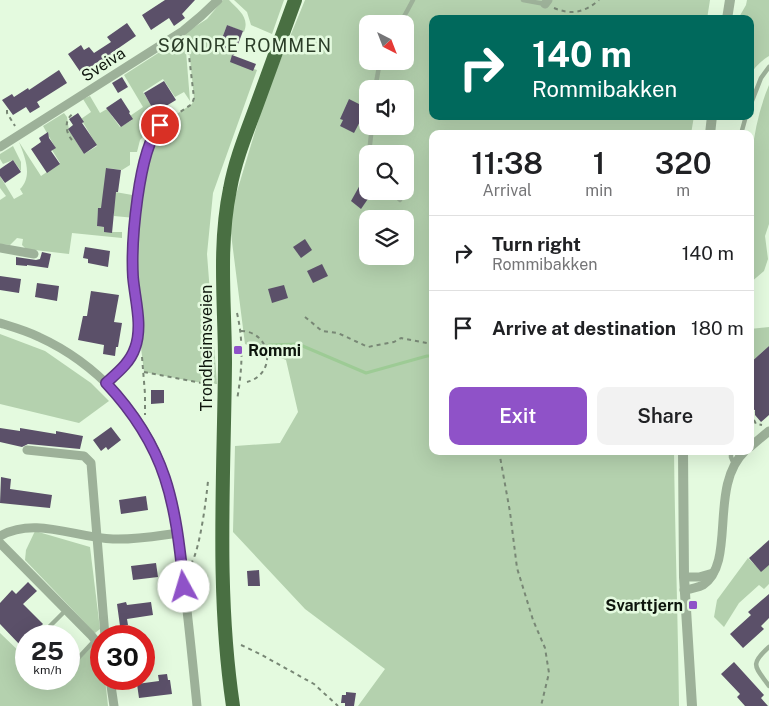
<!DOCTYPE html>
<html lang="en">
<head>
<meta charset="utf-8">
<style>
  :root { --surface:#fff; --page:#f2f2f2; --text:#202124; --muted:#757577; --line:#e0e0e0; --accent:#8f52c8 }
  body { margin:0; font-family:"Public Sans",sans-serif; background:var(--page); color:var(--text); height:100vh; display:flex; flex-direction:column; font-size:19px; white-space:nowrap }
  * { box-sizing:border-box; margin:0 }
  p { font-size:16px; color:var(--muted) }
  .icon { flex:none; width:28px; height:28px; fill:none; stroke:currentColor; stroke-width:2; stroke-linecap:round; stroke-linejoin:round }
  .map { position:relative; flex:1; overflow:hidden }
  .panel { position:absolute; left:429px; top:130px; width:325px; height:325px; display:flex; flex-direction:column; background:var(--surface); border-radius:10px; box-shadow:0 5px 20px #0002 }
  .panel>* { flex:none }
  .top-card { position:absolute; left:429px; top:15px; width:325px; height:105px; border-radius:10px; box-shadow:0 5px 20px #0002; background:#00695c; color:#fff; overflow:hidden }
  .needle { width:32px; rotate:138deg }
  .buttons { position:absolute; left:359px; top:15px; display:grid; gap:10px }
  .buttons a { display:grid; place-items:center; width:55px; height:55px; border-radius:10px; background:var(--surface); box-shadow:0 5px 20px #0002; font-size:25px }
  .speed { position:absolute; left:15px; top:625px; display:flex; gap:10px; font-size:25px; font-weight:700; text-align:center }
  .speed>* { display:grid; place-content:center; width:65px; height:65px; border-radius:50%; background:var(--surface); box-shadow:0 5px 20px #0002; line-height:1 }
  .speed small { font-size:12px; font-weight:400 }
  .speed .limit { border:8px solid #d22; background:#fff; color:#111 }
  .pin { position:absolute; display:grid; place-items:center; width:42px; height:42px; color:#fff; margin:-21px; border:2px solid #fff; border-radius:50%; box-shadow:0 1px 5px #0007 }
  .me { position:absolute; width:55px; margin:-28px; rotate:354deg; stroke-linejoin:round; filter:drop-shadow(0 0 4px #0008) }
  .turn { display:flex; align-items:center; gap:18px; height:105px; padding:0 20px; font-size:22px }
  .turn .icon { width:65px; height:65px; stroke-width:2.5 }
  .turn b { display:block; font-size:35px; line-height:42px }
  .eta { display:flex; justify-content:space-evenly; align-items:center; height:85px; text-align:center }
  .eta b { font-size:30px; font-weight:600; line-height:35px }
  .primary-button { display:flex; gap:10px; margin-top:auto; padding:10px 20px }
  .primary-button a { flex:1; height:58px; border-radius:10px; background:var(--accent); color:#fff; font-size:20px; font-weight:600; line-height:58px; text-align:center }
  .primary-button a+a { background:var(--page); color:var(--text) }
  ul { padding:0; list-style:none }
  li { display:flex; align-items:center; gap:15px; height:75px; padding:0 20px; border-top:1px solid var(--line) }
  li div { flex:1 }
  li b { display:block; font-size:19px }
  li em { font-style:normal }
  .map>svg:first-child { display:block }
  .green { fill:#b4d1ae; fill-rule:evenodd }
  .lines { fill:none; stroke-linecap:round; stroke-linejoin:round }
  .stream { stroke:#9dcb95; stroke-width:3 }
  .building { fill:#5b5069 }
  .path { stroke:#788775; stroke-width:2; stroke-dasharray:4 4; stroke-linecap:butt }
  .service { stroke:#9db199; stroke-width:4.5 }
  .minor { stroke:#9db199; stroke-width:9 }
  .tertiary { stroke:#9db199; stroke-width:10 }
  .trunk { stroke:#496f42; stroke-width:14 }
  .route-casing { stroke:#5d3582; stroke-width:12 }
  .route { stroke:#8f52c8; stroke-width:9 }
  .poi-dot { fill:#8f52c8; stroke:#e4fadf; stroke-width:2 }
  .labels { text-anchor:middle; stroke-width:5; stroke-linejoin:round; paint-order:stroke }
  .street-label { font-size:16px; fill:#0d150c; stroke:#e4fadf }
  .poi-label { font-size:16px; font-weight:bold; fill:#0d150c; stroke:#e4fadf; text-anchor:start }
  .neighbourhood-label { font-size:18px; letter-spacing:1px; fill:#2b3d28; stroke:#e4fadf }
</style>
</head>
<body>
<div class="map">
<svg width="769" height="706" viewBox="0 0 769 706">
  <rect width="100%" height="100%" fill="#e4fadf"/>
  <g class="green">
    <path d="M223 0H229C238 10 250 17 244 32L227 25 218 49 233 54 231 61 257 70 213 193 207 254 217 384H207L144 372 135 299V218L114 216V204L98 209 97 226 104 227V232H122V238L72 233 69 254 26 249 22 245 23 239 17 238 10 245 0 244V200L6 196 0 188V176L14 199 23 194 20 189C33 176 25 157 19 142L41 176 60 163 52 150 55 147 43 126 64 113 67 117 69 130 84 154 97 146 81 119 91 112 83 99 90 96 100 113 107 109 120 127 132 120 130 116 143 107 124 75 180 39 185 44 186 51 190 101 184 92 175 97 163 79 143 92 154 110V125L140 140 137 152H130V165L122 170 107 168 104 190 138 196 151 140 166 121 192 104 194 98 189 49 185 33 207 19Z"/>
    <polygon points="234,0 284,0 272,34 251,25 247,12"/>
    <path d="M305 0H710L707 19H432V116H694L691 134H432V451H674C675 536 678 621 679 706H358L385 669 305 609 233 532 235 446 280 443 298 412 286 360 245 344 229 218 266 95ZM368 24H405V61H368ZM368 89H405V126H368ZM368 154H405V191H368ZM368 219H405V256H368Z"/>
    <path d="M747 0H769V56C761 61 753 68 750 77V19H738L746 5Z"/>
    <path d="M769 85V224L765 236 768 259 764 271 750 283C750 217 743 147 769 85Z"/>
    <polygon points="13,146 21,162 21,171 13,160 3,164 0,159 0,154"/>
    <polygon points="769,327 769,346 750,363 750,329"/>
    <polygon points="0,334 45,351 91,383 109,401 79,423 0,404"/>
    <polygon points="35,531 90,547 100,629 95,633 25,560 26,550"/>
    <polygon points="748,558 761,571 769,564 769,584 764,589 759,585 739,603 724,627 714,617 717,600"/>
    <polygon points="0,633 26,658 26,679 47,679 54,686 61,679 69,679 69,671 92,646 101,656 101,679 105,679 108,706 0,706"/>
  </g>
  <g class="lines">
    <polyline class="stream" points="269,345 298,344 366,373 427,356 432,356"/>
  </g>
  <g class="building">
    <polygon points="165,0 195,0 182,14 185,18 174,26 169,18 151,30 142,15"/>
    <polygon points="127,23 136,36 110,54 116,62 105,69 100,61 81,73 68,54 81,45 84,50 89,47 94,53 111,42 107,37"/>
    <polygon points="227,25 243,31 234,55 218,49"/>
    <polygon points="232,55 256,64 253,71 230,62"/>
    <polygon points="59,70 67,83 37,102 40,107 30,113 26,107 13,115 2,100 12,94 14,97 28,88 29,90"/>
    <polygon points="122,77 128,87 118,93 112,83"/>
    <polygon points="164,81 176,100 158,111 157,109 154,111 144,93"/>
    <polygon points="121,98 130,112 129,113 133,119 121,127 106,108"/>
    <polygon points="349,99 367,108 354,133 340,126 343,120 340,119"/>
    <polygon points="78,113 84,122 82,123 97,145 84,154 68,129 73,125 69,119"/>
    <polygon points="48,132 49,138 56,148 51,151 60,164 47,173 31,149 41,142 39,138"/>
    <polygon points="13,160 21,172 5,183 0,176 0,169"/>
    <polygon points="106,168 121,170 118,192 116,192 112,233 104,232 104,227 97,226 98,208 101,208"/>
    <polygon points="360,185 372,193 361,209 351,201"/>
    <polygon points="305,239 312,250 301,258 293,247"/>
    <polygon points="85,247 110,251 108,267 88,263 88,259 83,258"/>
    <polygon points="42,252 51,254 48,268 27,265 27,266 16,265 16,257 36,260 40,259"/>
    <polygon points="322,264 328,276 313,283 307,271"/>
    <polygon points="0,276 21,279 19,293 0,290"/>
    <polygon points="37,283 59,286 57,301 35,297"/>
    <polygon points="284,285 288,298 272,303 268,289"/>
    <polygon points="91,291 119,295 114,322 122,323 118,347 116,347 115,356 103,354 104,345 78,340 83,316 87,316"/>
    <polygon points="769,346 769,415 761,422 755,415 755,410 750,409 750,363"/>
    <polygon points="151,390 164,390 164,403 151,404"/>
    <polygon points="111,427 121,440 108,450 106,447 101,451 93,440"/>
    <polygon points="0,428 20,431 20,428 56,434 56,431 83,436 80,449 28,444 22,447 0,442"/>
    <polygon points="1,477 11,479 10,489 52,495 50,508 0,503"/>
    <polygon points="146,496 148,510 121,514 119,500"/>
    <polygon points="769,540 769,565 761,572 749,558"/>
    <polygon points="156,563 158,577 133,580 131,566"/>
    <polygon points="259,570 260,586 248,586 247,571"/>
    <polygon points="28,582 37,591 23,604 43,624 39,628 41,634 48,636 26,636 26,641 21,646 0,624 0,603 12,590 16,594"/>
    <polygon points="769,594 769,618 761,626 764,629 743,648 730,634 751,615 748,612"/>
    <polygon points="126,602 127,605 151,602 153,615 127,619 128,625 120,626 117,604"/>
    <polygon points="734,662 764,695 761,698 768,706 745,706 737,697 740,694 721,674"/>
    <polygon points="167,674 168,680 170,680 172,694 139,698 137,684 159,681 158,675"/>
    <polygon points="346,692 356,693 354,706 345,706 345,703 341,703 342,695 346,695"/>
  </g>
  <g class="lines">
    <g class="path">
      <path d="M554 8C571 15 584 13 599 0"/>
      <polyline points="7,110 7,113 15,126"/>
      <polyline points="174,116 192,104 194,98 187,39"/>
      <path d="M72 140C65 132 64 119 74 113"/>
      <path d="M237 313C244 343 242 371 237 400"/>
      <polyline points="305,317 322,331 338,333 368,347 394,342 401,338 432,344"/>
      <path d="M241 331C271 331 278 374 247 382"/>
      <polyline points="142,357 145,394 145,415"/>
      <polyline points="144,372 207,384"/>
      <polyline points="754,420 756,424 762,425"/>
      <polyline points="499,451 510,512 517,568 533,620 545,648 549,673 541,706"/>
      <path d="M191 564C200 549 206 501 208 481"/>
      <polyline points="241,645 260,654 314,684 338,706"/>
    </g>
    <g class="service">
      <polyline points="523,0 545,4"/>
      <polyline points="400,24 413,0"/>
      <polyline points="375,89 380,61"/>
      <polyline points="750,106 761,78 769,67"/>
      <polyline points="741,134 746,116"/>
      <polyline points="369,154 371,135 374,126"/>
      <polyline points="391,191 400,200"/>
      <polyline points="750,414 752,412"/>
      <polyline points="731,451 731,457 734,464"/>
      <polyline points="44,632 66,610"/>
      <path d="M769 647C749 665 755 666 769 686"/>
      <polyline points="69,668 95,640"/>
      <polyline points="57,680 58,679"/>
    </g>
    <g class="minor">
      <polyline points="545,4 548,0"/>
      <polyline points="0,147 183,31 201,16 218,0"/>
      <polyline points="0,248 34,254"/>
      <path d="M0 323C13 327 27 331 39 337 96 363 144 414 164 473 177 509 180 548 184 585 189 625 193 666 197 706"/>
      <path d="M106 383C117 373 130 363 135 348 143 325 134 290 132 265 131 238 141 154 155 131 158 127 162 124 166 121"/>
      <polyline points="750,447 769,431"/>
      <polyline points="27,450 84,456 91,463 105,636"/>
      <path d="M0 536C35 516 76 538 113 539 135 540 156 536 178 533"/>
      <polyline points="0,543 91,635 95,640 101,642"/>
      <polyline points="684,577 699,577 713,573"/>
      <path d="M684 590C691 589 697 588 703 585 737 562 708 486 745 451"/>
      <polyline points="110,679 114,706"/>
    </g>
    <g class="tertiary">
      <polyline points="727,19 730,0"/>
      <polyline points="710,134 712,116"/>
      <polyline points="683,451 684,577 692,706"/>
    </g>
    <path class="trunk" d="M233 706C216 592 224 478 225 363 225 305 218 247 230 189 235 161 246 134 256 107 269 71 282 36 295 0"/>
  </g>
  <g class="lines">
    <g class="route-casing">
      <path id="route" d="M160 125C138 151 131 243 133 277 135 300 143 326 135 348 130 363 117 373 106 383 168 449 175 502 184 587"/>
    </g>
    <use href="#route" class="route"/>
  </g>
  <g class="poi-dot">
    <rect x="233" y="345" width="10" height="10" rx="2.5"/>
    <rect x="688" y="600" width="10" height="10" rx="2.5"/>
  </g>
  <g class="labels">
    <g class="street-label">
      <text transform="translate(103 64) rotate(-33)" y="6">Sveiva</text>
      <text transform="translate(206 348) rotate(-90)" y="6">Trondheimsveien</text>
    </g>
    <g class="poi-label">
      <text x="248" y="356">Rommi</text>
      <text x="683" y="611" text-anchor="end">Svarttjern</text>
    </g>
    <g class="neighbourhood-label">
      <text x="245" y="52">SØNDRE ROMMEN</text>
    </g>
  </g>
</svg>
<div class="buttons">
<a><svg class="needle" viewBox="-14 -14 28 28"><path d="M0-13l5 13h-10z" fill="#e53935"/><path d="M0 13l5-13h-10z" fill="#757577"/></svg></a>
<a><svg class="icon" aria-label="sound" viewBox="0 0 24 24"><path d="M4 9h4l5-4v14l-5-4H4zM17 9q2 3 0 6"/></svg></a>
<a><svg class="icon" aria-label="search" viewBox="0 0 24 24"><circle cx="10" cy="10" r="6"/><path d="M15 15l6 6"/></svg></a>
<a><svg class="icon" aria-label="layers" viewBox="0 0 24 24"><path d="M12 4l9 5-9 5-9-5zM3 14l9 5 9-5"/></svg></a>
</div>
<div class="speed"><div>25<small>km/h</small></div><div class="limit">30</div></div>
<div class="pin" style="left:160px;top:125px;background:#d93025"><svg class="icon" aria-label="arrive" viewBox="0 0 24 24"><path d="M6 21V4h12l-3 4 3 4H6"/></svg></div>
<svg class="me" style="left:184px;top:587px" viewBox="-20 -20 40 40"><circle r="19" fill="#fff"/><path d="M0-13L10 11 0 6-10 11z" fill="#8f52c8"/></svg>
<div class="top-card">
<div class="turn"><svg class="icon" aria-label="right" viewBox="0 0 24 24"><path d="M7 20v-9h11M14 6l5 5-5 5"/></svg><div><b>140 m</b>Rommibakken</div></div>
</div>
<section class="panel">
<div class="eta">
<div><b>11:38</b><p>Arrival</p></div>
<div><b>1</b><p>min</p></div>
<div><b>320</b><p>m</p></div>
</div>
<ul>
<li><svg class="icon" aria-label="right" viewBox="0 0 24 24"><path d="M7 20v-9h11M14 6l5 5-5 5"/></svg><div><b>Turn right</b><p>Rommibakken</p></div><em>140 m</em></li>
<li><svg class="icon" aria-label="arrive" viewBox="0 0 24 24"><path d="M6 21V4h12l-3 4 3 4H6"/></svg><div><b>Arrive at destination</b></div><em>180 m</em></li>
</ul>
<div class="primary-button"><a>Exit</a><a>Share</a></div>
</section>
</div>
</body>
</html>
